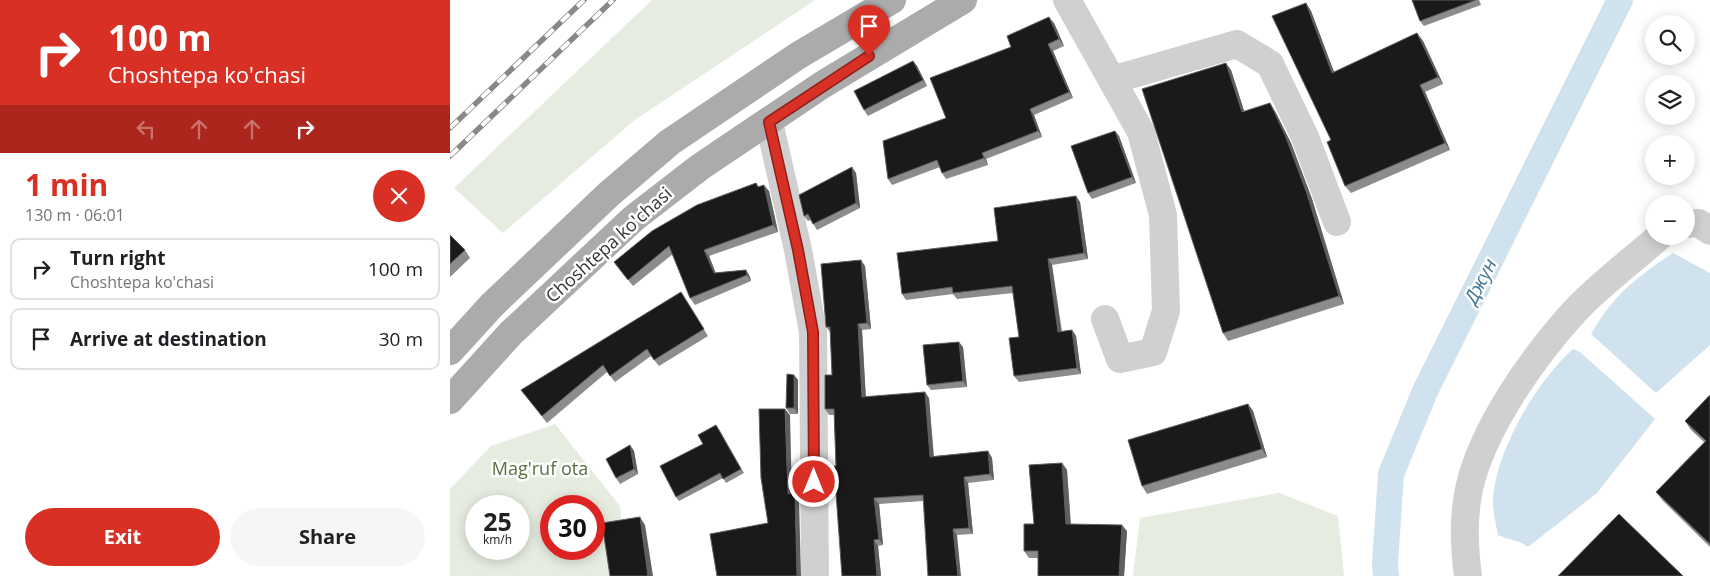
<!DOCTYPE html>
<html lang="en">
<head>
<meta charset="utf-8">
<style>
  :root { --surface:#fff; --page:#f6f6f6; --text:#202124; --muted:#757577; --line:#e0e0e0; --accent:#d93025 }
  body { margin:0; font-family:"Open Sans",sans-serif; background:var(--page); color:var(--text); height:100vh; display:flex; flex-direction:column; font-size:19px; white-space:nowrap }
  * { box-sizing:border-box; margin:0 }
  p { font-size:16px; color:var(--muted) }
  .icon { flex:none; width:28px; height:28px; fill:none; stroke:currentColor; stroke-width:2; stroke-linecap:round; stroke-linejoin:round }
  .map { position:relative; flex:1; overflow:hidden }
  .sheet { display:flex; flex-direction:column; background:var(--surface); width:450px }
  .sheet>* { flex:none }
  .hud { background:#d93025; color:#fff; overflow:hidden }
  .fabs { position:absolute; left:1195px; top:15px; display:grid; gap:10px }
  .fabs a { display:grid; place-items:center; width:50px; height:50px; border-radius:50%; background:var(--surface); box-shadow:0 2px 12px #0003; font-size:25px }
  .speed { position:absolute; left:15px; top:495px; display:flex; gap:10px; font-size:25px; font-weight:700; text-align:center }
  .speed>* { display:grid; place-content:center; width:65px; height:65px; border-radius:50%; background:var(--surface); box-shadow:0 2px 12px #0003; line-height:1 }
  .speed small { font-size:12px; font-weight:400 }
  .speed .limit { border:8px solid #d22; background:#fff; color:#111 }
  .pin { position:absolute; display:grid; place-items:center; width:42px; height:42px; color:#fff; margin:-51px -21px; border-radius:50% 50% 50% 0; rotate:-45deg; box-shadow:0 0 5px #0007 }
  .pin .icon { rotate:45deg }
  .me { position:absolute; width:55px; margin:-28px; rotate:0deg; stroke-linejoin:round; filter:drop-shadow(0 0 4px #0008) }
  .turn { display:flex; align-items:center; gap:18px; height:105px; padding:0 25px; font-size:22px }
  .turn .icon { width:65px; height:65px; stroke-width:2.5 }
  .turn b { display:block; font-size:35px; line-height:42px }
  .lanes { display:flex; align-items:center; height:48px; padding:0 25px; background:#0003; justify-content:center; gap:25px; direction:ltr }
  .lanes .off { opacity:.35 }
  .round { display:grid; place-items:center; flex:none; width:52px; height:52px; border-radius:26px; background:var(--page) }
  .summary { display:flex; align-items:center; justify-content:space-between; height:85px; padding:0 25px }
  h1 { font-size:30px; font-weight:700; line-height:38px; color:var(--accent) }
  .button { display:flex; gap:10px; margin-top:auto; padding:10px 25px }
  .button a { flex:1; height:58px; border-radius:30px; background:var(--accent); color:#fff; font-size:20px; font-weight:700; line-height:58px; text-align:center }
  .button a+a { background:var(--page); color:var(--text) }
  ul { padding:0; list-style:none }
  li { display:flex; align-items:center; gap:15px; height:62px; margin:0 10px 8px; padding:0 15px; border:2px solid var(--line); border-radius:10px }
  li div { flex:1 }
  li b { display:block; font-size:19px }
  li em { font-style:normal }
  main { display:flex; flex:1; min-height:0 }
  .map>svg:first-child { display:block }
  .green { fill:#e6ecdf; fill-rule:evenodd }
  .water { fill:#cfe2ee }
  .lines { fill:none; stroke-linecap:round; stroke-linejoin:round }
  .canal { stroke:#cfe2ee; stroke-width:26 }
  .minor { stroke:#d0d0d0; stroke-width:28 }
  .major { stroke:#ababab; stroke-width:28 }
  .rail-casing { stroke:#888; stroke-width:5.5 }
  .rail { stroke:#fff; stroke-width:4; stroke-dasharray:11; stroke-linecap:butt }
  .wall { fill:#8c8c8c }
  .shaded-wall { fill:#5f5f5f }
  .building { fill:#1a1a1a; stroke:#5f5f5f }
  .route-casing { stroke:#8d1f18; stroke-width:12 }
  .route { stroke:#d93025; stroke-width:9 }
  .labels { text-anchor:middle; stroke-width:5; stroke-linejoin:round; paint-order:stroke }
  .street-label { font-size:18px; fill:#333; stroke:#fff }
  .park-label { font-size:18px; fill:#56703f; stroke:#fff }
  .water-label { font-size:19px; font-style:italic; fill:#3f7597; stroke:#fff }
</style>
</head>
<body>
<main>
<section class="sheet">
<div class="hud">
<div class="turn"><svg class="icon" aria-label="right" viewBox="0 0 24 24"><path d="M7 20v-9h11M14 6l5 5-5 5"/></svg><div><b>100 m</b>Choshtepa ko'chasi</div></div>
<div class="lanes"><svg class="icon off" aria-label="left" viewBox="0 0 24 24"><path d="M17 20v-9H6M10 6l-5 5 5 5"/></svg><svg class="icon off" aria-label="ahead" viewBox="0 0 24 24"><path d="M12 20V5M6 11l6-6 6 6"/></svg><svg class="icon off" aria-label="ahead" viewBox="0 0 24 24"><path d="M12 20V5M6 11l6-6 6 6"/></svg><svg class="icon" aria-label="right" viewBox="0 0 24 24"><path d="M7 20v-9h11M14 6l5 5-5 5"/></svg></div>
</div>
<div class="summary"><div><h1>1 min</h1><p>130 m · 06:01</p></div><a class="round" style="background:#d93025;color:#fff"><svg class="icon" aria-label="close" viewBox="0 0 24 24"><path d="M6 6l12 12M18 6L6 18"/></svg></a></div>
<ul>
<li><svg class="icon" aria-label="right" viewBox="0 0 24 24"><path d="M7 20v-9h11M14 6l5 5-5 5"/></svg><div><b>Turn right</b><p>Choshtepa ko'chasi</p></div><em>100 m</em></li>
<li><svg class="icon" aria-label="arrive" viewBox="0 0 24 24"><path d="M6 21V4h12l-3 4 3 4H6"/></svg><div><b>Arrive at destination</b></div><em>30 m</em></li>
</ul>
<div class="button"><a>Exit</a><a>Share</a></div>
</section>
<div class="map">
<svg width="1260" height="576" viewBox="0 0 1260 576">
  <rect width="100%" height="100%" fill="#fff"/>
  <g class="green">
    <polygon points="202,0 365,0 186,119 53,233 4,188"/>
    <path d="M105 424 170 506 174 576H0V489L41 446ZM26 506H69V549H26ZM101 506H144V549H101Z"/>
    <polygon points="829,493 888,516 894,576 683,576 690,518"/>
  </g>
  <g class="water">
    <path d="M1223 253 1260 273V345L1206 393 1141 334C1164 294 1186 278 1223 253Z"/>
    <path d="M1123 349 1130 352 1205 419 1147 493 1078 547C1070 540 1058 540 1048 535 1046 524 1042 509 1043 498 1047 449 1086 382 1123 349Z"/>
  </g>
  <g class="lines">
    <polyline class="canal" points="936,576 935,564 941,474 976,389 1170,0"/>
    <g class="minor">
      <polyline points="617,0 691,132 713,215 716,311 703,352 670,359 655,319"/>
      <polyline points="662,80 787,44 820,64 855,137 887,222"/>
      <polyline points="319,122 348,250 363,332 365,576"/>
      <polyline points="1236,224 1249,223 1260,231"/>
      <path d="M1018 576C1014 547 1013 518 1019 489 1032 429 1083 357 1125 311 1150 284 1182 261 1210 236"/>
    </g>
    <g class="major">
      <polyline points="0,351 42,305 159,194 220,142 349,55 442,0"/>
      <polyline points="0,400 61,333 184,218 250,167 372,85 513,0"/>
    </g>
    <g class="rail-casing">
      <g id="rail">
        <polyline points="0,128 134,0"/>
        <polyline points="0,156 163,0"/>
      </g>
    </g>
    <use href="#rail" class="rail"/>
  </g>
  <g class="wall">
    <polygon points="962,0 1029,0 1031,5 974,26 970,21"/>
    <polygon points="856,3 861,11 884,72 967,33 973,41 993,84 975,92 1000,150 901,193 895,186 881,140"/>
    <polygon points="604,23 614,46 603,51 623,98 584,115 592,137 536,159 538,165 496,179 492,173 490,167 442,185 438,179 496,118 561,47"/>
    <polygon points="463,61 467,66 477,86 418,116 414,110"/>
    <polygon points="781,70 794,111 825,111 841,143 862,199 894,304 778,341 773,333"/>
    <polygon points="665,131 669,136 686,183 642,199 638,193"/>
    <polygon points="406,173 410,208 367,230 361,220 358,221 354,216"/>
    <polygon points="306,183 309,187 319,191 328,232 259,256 266,273 296,270 300,277 301,281 245,305 240,298 223,254 183,286 164,262"/>
    <polygon points="626,196 630,202 638,259 602,265 612,331 622,330 626,336 631,374 569,382 564,376 569,337 563,293 507,299 503,294 456,300 452,294 548,241"/>
    <polygon points="0,235 15,250 20,258 0,277"/>
    <polygon points="415,266 421,329 412,330 416,397 479,398 484,456 538,451 542,458 544,480 518,483 523,534 507,535 473,501 429,504 433,545 428,546 431,576 386,466 384,415 379,415 375,409 382,375 380,332 376,327"/>
    <polygon points="235,299 258,336 209,366 201,356 165,382 157,372 97,423 71,390"/>
    <polygon points="513,347 517,387 481,390 477,385"/>
    <polygon points="344,375 348,380 348,414 340,414 336,408"/>
    <polygon points="1260,395 1260,547 1213,501 1206,492 1254,442 1241,430 1235,421"/>
    <polygon points="798,404 803,411 817,457 697,494 692,486"/>
    <polygon points="269,429 294,473 276,483 273,478 229,501 226,497 253,444"/>
    <polygon points="180,445 184,451 188,474 170,484 166,478"/>
    <polygon points="612,463 617,470 621,524 677,531 674,576 588,576 588,558 579,558 574,551 584,524"/>
  </g>
  <g class="shaded-wall">
    <polygon points="856,3 861,11 887,80 882,73"/>
    <polygon points="599,17 604,23 614,46 609,39"/>
    <polygon points="967,33 973,41 993,84 988,77"/>
    <polygon points="598,44 603,51 623,98 619,92"/>
    <polygon points="463,61 467,66 477,86 473,80"/>
    <polygon points="776,63 781,70 797,120 792,112"/>
    <polygon points="970,85 975,92 1000,150 995,143"/>
    <polygon points="820,103 825,111 841,143 862,199 894,304 889,296"/>
    <polygon points="580,109 584,115 592,137 588,131"/>
    <polygon points="665,131 669,136 686,183 682,177"/>
    <polygon points="532,153 536,159 538,165 534,158"/>
    <polygon points="402,167 406,173 410,208 406,203"/>
    <polygon points="314,185 319,191 328,232 323,225"/>
    <polygon points="626,196 630,202 638,259 634,253"/>
    <polygon points="254,250 259,256 268,280 264,273"/>
    <polygon points="598,259 602,265 612,338 608,332"/>
    <polygon points="411,260 415,266 421,329 417,323"/>
    <polygon points="296,270 300,277 301,281 297,275"/>
    <polygon points="408,324 412,330 416,403 412,397"/>
    <polygon points="622,330 626,336 631,374 627,368"/>
    <polygon points="509,342 513,347 517,387 513,381"/>
    <polygon points="344,375 348,380 348,414 344,408"/>
    <polygon points="475,392 479,398 484,463 480,457"/>
    <polygon points="798,404 803,411 817,457 812,449"/>
    <polygon points="335,409 340,415 342,500 338,494"/>
    <polygon points="180,445 184,451 188,474 184,469"/>
    <polygon points="538,451 542,458 544,480 540,474"/>
    <polygon points="612,463 617,470 621,531 616,524"/>
    <polygon points="514,477 518,483 523,534 519,528"/>
    <polygon points="345,493 349,499 351,576 347,576"/>
    <polygon points="424,498 429,504 433,545 429,539"/>
    <polygon points="190,517 195,525 203,576 198,576"/>
    <polygon points="672,525 677,531 674,576 669,576"/>
    <polygon points="503,529 507,535 511,576 508,576"/>
    <polygon points="424,540 428,546 431,576 427,576"/>
  </g>
  <g class="building">
    <polygon points="962,0 1026,0 970,21"/>
    <polygon points="856,3 882,73 967,33 988,77 970,85 995,143 895,186 877,142 881,140 822,16"/>
    <polygon points="599,17 609,39 598,44 619,92 580,109 588,131 532,153 534,158 492,173 487,160 438,179 433,141 496,118 480,78 561,47 557,36"/>
    <polygon points="463,61 473,80 414,110 404,91"/>
    <polygon points="776,63 792,112 820,103 835,135 856,191 889,296 773,333 692,89"/>
    <polygon points="665,131 682,177 638,193 621,146"/>
    <polygon points="402,167 406,203 363,224 358,214 354,216 349,195"/>
    <polygon points="306,183 308,187 314,185 323,225 254,250 264,273 296,270 297,275 240,298 219,246 178,280 164,262 202,231 247,205"/>
    <polygon points="626,196 634,253 598,259 608,332 622,330 627,368 564,376 559,338 569,337 562,286 503,293 502,287 452,294 447,253 548,241 544,208"/>
    <polygon points="0,235 15,250 0,264"/>
    <polygon points="411,260 417,323 408,324 412,397 475,392 480,457 538,451 540,474 514,477 519,528 503,529 508,576 478,576 473,495 424,498 429,539 424,540 427,576 392,576 384,466 386,466 384,409 375,409 375,375 382,375 380,327 376,327 371,264"/>
    <polygon points="231,292 254,329 204,360 197,349 160,376 153,365 92,416 71,390"/>
    <polygon points="509,342 513,381 477,385 473,345"/>
    <polygon points="337,374 344,375 344,408 336,408"/>
    <polygon points="1260,395 1260,544 1206,492 1256,441 1235,421"/>
    <polygon points="798,404 812,449 692,486 678,440"/>
    <polygon points="309,409 335,409 338,494 345,493 347,576 267,576 260,534 318,523 311,478"/>
    <polygon points="266,425 291,469 273,479 270,473 226,497 210,466 253,444 248,435"/>
    <polygon points="180,445 184,469 166,478 156,459"/>
    <polygon points="612,463 616,524 672,525 669,576 588,576 588,551 574,551 574,524 584,524 579,465"/>
    <polygon points="1169,514 1233,576 1108,576"/>
    <polygon points="190,517 198,576 160,576 152,523"/>
  </g>
  <g class="lines">
    <g class="route-casing">
      <polyline id="route" points="364,482 363,332 348,250 319,122 419,56"/>
    </g>
    <use href="#route" class="route"/>
  </g>
  <g class="labels">
    <g class="street-label">
      <text transform="translate(159 245) rotate(-42)" y="6">Choshtepa ko'chasi</text>
    </g>
    <g class="park-label">
      <text x="90" y="475">Mag'ruf ota</text>
    </g>
    <g class="water-label">
      <text transform="translate(1030 281) rotate(-63)" y="7">Джун</text>
    </g>
  </g>
</svg>
<div class="fabs">
<a><svg class="icon" aria-label="search" viewBox="0 0 24 24"><circle cx="10" cy="10" r="6"/><path d="M15 15l6 6"/></svg></a>
<a><svg class="icon" aria-label="layers" viewBox="0 0 24 24"><path d="M12 4l9 5-9 5-9-5zM3 14l9 5 9-5"/></svg></a>
<a>+</a>
<a>−</a>
</div>
<div class="speed"><div>25<small>km/h</small></div><div class="limit">30</div></div>
<div class="pin" style="left:419px;top:56px;background:#d93025"><svg class="icon" aria-label="arrive" viewBox="0 0 24 24"><path d="M6 21V4h12l-3 4 3 4H6"/></svg></div>
<svg class="me" style="left:364px;top:482px" viewBox="-20 -20 40 40"><circle r="17" fill="#d93025" stroke="#fff" stroke-width="3"/><path d="M0-11L8 9 0 5-8 9z" fill="#fff"/></svg>
</div>
</main>
</body>
</html>
